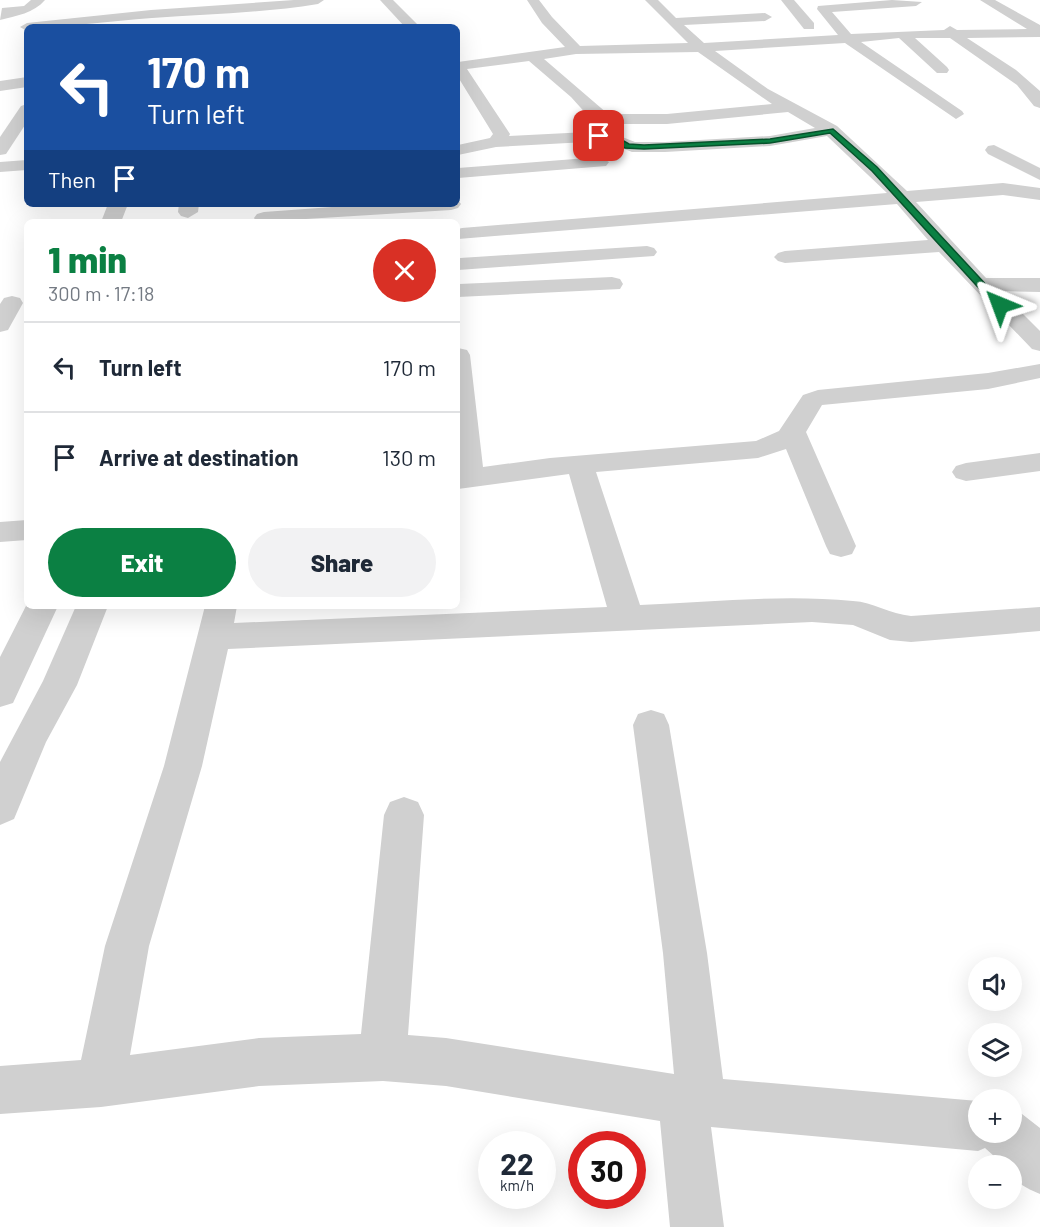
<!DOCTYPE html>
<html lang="en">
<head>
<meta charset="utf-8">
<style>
  :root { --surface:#fff; --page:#f2f2f3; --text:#1f2937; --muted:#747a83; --line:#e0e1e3; --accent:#0b8043 }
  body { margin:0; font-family:Barlow,sans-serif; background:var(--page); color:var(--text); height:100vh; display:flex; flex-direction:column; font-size:22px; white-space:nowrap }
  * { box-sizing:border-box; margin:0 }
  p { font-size:20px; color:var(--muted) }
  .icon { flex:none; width:33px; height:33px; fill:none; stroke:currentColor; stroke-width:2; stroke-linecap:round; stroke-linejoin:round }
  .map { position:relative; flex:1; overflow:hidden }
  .sheet { position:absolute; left:24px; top:219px; width:436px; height:390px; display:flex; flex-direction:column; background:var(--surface); border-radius:9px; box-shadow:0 6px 24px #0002 }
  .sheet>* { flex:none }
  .hud { position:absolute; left:24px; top:24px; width:436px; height:183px; border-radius:9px; box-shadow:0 6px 24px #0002; background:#1a4fa0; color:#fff; overflow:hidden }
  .controls { position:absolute; left:968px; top:957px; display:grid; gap:12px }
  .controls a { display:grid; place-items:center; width:54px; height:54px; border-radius:50%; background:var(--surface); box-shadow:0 6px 24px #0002; font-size:30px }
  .speed { position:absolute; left:478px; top:1131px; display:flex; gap:12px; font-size:30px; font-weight:700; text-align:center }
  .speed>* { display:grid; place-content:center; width:78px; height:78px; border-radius:50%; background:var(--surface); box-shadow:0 6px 24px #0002; line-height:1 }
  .speed small { font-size:15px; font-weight:400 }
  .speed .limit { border:9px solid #d22; background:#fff; color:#111 }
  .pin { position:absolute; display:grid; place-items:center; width:51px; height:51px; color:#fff; margin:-26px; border-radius:12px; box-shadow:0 3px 9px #0006 }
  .me { position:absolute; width:66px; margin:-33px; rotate:316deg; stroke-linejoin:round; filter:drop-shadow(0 0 4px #0008) }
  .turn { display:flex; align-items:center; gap:21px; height:126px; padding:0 24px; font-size:27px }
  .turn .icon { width:78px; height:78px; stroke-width:2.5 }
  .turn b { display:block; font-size:42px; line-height:51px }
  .then { display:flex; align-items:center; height:57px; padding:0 24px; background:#0003; gap:12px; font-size:22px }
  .round { display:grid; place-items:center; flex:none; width:63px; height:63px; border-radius:32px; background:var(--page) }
  .head { display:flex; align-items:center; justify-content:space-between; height:102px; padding:0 24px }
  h1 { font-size:36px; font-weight:800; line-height:45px; color:var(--accent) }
  .primary-button { display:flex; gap:12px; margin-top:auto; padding:12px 24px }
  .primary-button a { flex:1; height:69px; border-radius:36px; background:var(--accent); color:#fff; font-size:24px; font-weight:800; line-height:69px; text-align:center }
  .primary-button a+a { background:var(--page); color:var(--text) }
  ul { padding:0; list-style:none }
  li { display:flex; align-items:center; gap:18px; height:90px; padding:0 24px; border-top:2px solid var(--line) }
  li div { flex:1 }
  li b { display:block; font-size:22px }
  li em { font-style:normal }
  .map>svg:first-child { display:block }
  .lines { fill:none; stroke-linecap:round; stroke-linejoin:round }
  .minor { fill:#d0d0d0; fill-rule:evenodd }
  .route { fill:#0b8043; stroke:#07532c; stroke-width:1.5 }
</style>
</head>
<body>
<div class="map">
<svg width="1040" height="1227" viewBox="0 0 1040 1227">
  <rect width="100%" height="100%" fill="#fff"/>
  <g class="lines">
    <g class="minor">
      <path d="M31 0H45C34 13 16 16 0 20L2 8 24 6Z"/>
      <path d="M294 0H324L318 4C263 13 208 14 152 18 110 21 69 27 27 27V31L20 27 27 23 151 10Z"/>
      <polygon points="380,0 393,0 420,27 405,27"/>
      <path d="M527 0H539L552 17 580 46 688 43 645 0H658L676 18 765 13 772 17 765 21 684 25 704 43 838 35 817 9 818 6 892 0 922 2 916 6 832 12 851 34 944 30 950 26 957 30 1027 29 980 0H995L1040 25V37L967 38 1016 70 1040 91V108L1034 106 1017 85 950 38H915L947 67 949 70 947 73H937L899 38 861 42 962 111 964 114 956 119 845 43 715 51 768 89 837 126 907 191 1003 183 1040 188V200L1003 195 916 202 986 278H1040V292L1000 291 1040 331V351L1032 349 939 252 785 263 778 261 774 257 778 253 785 251 928 240 897 204 458 239V229L462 228 887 193 827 136 770 146 665 152H632L605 141 496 147 458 155V145L490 138 493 134 458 77V62L565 47 542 23ZM698 52 772 104 667 114H608L544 59 576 54ZM529 61 571 97 589 117 605 124H667L788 112 815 128 770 136 665 142H635L607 131 509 136 510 134 467 69Z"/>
      <polygon points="781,0 794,0 814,23 814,29 804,29"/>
      <polygon points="27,77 27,87 0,91 0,81"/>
      <polygon points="27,104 27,122 6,154 0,155 0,137 21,106"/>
      <polygon points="994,145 1040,168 1040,180 988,154 985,150 988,146"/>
      <polygon points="600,157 609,162 606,166 458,178 458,168"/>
      <polygon points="27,160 27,170 0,172 0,162"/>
      <polygon points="458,200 461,204 458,208 451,210 257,222 254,218 257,214 264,212 373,204 458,204"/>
      <polygon points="108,204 128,204 121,222 101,222"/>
      <polygon points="179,204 199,204 198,212 188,218 181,216 178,212"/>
      <polygon points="647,246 654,248 657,252 654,256 458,270 458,258 460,258"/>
      <polygon points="612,277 620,279 623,284 620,289 458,297 459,284"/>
      <polygon points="12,296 20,298 23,303 8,330 0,332 0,304 4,298"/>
      <path d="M458 348 467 350 470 355 483 467 550 458 756 441 779 431 803 395 818 390 988 373 1040 364V378L988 389 822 405 806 432 856 546 852 554 841 557 830 554 826 546 786 449 758 458 596 472 640 605C710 602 783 594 853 601 873 602 890 614 911 616L1040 607V631L911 642 890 640 853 625 812 622 228 649 202 766 149 946 130 1055 259 1038 361 1034 384 815 390 802 404 797 418 802 424 815 408 1035 446 1038 674 1074 663 953 633 725 638 714 651 710 664 714 669 725 707 953 723 1079 978 1101V1132H1011V1110L1022 1114 1040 1128V1194C1026 1188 1011 1182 1011 1166H1005L985 1148 978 1151 711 1127 724 1227H670L660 1121 446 1086 383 1081 259 1086 101 1107 0 1114V1066L81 1060 105 946 164 766 205 606H237L234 623 607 607 569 474 458 489Z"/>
      <polygon points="1040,453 1040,471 966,481 956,478 952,472 956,466 966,463"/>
      <polygon points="27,520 27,540 0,542 0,522"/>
      <polygon points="27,604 27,606 58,606 13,703 0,707 0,657"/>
      <polygon points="76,606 108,606 77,685 46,742 14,819 0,825 0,762 43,681"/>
    </g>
  </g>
  <polygon class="route" points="833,129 877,167 1003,303 1003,307 996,307 872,171 830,133 770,143 644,149 625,148 612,139 595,136 613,135 629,144 644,145 770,139"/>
</svg>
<div class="controls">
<a><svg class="icon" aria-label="sound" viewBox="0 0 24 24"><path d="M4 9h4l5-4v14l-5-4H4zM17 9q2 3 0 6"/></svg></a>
<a><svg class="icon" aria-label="layers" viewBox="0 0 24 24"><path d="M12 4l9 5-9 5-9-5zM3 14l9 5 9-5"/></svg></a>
<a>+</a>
<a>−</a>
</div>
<div class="speed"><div>22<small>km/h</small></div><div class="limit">30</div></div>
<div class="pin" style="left:599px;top:136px;background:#d93025"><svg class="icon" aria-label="arrive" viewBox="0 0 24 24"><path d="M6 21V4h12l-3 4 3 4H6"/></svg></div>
<svg class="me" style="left:1000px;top:305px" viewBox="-20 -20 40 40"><path d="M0-17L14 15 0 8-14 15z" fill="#0b8043" stroke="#fff" stroke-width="4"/></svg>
<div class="hud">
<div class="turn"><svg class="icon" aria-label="left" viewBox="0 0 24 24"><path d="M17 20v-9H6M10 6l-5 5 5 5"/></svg><div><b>170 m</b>Turn left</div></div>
<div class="then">Then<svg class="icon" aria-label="arrive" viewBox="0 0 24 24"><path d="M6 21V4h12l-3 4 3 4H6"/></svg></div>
</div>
<section class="sheet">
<div class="head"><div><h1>1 min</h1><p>300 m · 17:18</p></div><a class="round" style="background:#d93025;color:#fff"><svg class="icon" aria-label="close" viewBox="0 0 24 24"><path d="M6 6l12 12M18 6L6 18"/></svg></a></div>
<ul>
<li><svg class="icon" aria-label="left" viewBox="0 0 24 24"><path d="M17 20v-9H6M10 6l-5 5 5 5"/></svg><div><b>Turn left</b></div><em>170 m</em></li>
<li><svg class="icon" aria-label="arrive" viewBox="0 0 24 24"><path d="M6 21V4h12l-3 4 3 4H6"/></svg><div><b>Arrive at destination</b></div><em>130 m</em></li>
</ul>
<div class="primary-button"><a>Exit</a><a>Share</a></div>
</section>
</div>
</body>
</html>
